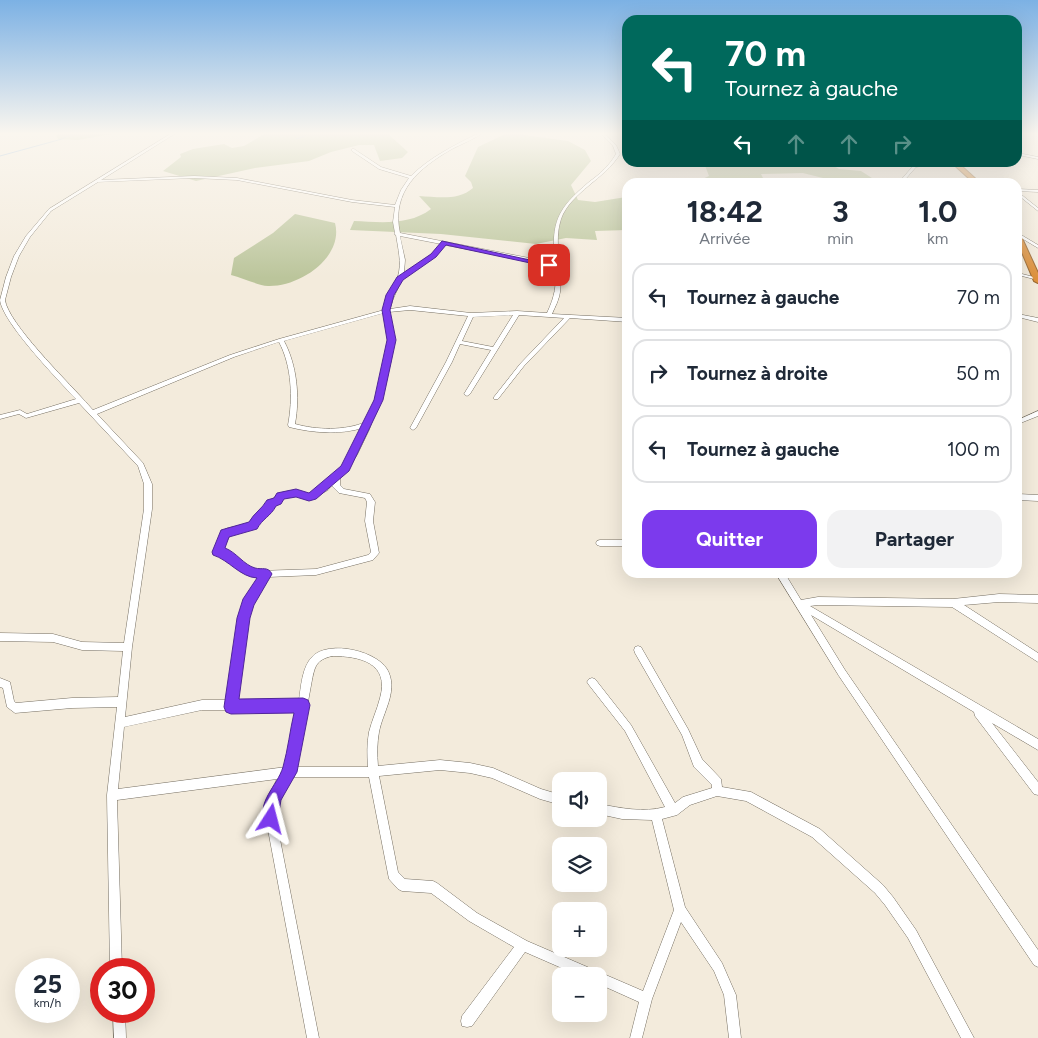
<!DOCTYPE html>
<html lang="fr">
<head>
<meta charset="utf-8">
<style>
  :root { --surface:#fff; --page:#f2f2f3; --text:#1f2937; --muted:#747a83; --line:#e0e1e3; --accent:#7c3aed }
  body { margin:0; font-family:Figtree,sans-serif; background:var(--page); color:var(--text); height:100vh; display:flex; flex-direction:column; font-size:19px; white-space:nowrap }
  * { box-sizing:border-box; margin:0 }
  p { font-size:16px; color:var(--muted) }
  .icon { flex:none; width:28px; height:28px; fill:none; stroke:currentColor; stroke-width:2; stroke-linecap:round; stroke-linejoin:round }
  .map { position:relative; flex:1; overflow:hidden }
  .drawer { position:absolute; left:622px; top:178px; width:400px; height:400px; display:flex; flex-direction:column; background:var(--surface); border-radius:15px; box-shadow:0 5px 20px #0002 }
  .drawer>* { flex:none }
  .banner { position:absolute; left:622px; top:15px; width:400px; height:152px; border-radius:15px; box-shadow:0 5px 20px #0002; background:#00695c; color:#fff; overflow:hidden }
  .buttons { position:absolute; left:552px; top:772px; display:grid; gap:10px }
  .buttons a { display:grid; place-items:center; width:55px; height:55px; border-radius:10px; background:var(--surface); box-shadow:0 5px 20px #0002; font-size:25px }
  .speed { position:absolute; left:15px; top:958px; display:flex; gap:10px; font-size:25px; font-weight:700; text-align:center }
  .speed>* { display:grid; place-content:center; width:65px; height:65px; border-radius:50%; background:var(--surface); box-shadow:0 5px 20px #0002; line-height:1 }
  .speed small { font-size:12px; font-weight:400 }
  .speed .limit { border:8px solid #d22; background:#fff; color:#111 }
  .pin { position:absolute; display:grid; place-items:center; width:42px; height:42px; color:#fff; margin:-21px; border-radius:10px; box-shadow:0 2px 8px #0006 }
  .me { position:absolute; width:55px; margin:-28px; rotate:9deg; stroke-linejoin:round; filter:drop-shadow(0 0 4px #0008) }
  .turn { display:flex; align-items:center; gap:18px; height:105px; padding:0 20px; font-size:22px }
  .turn .icon { width:65px; height:65px; stroke-width:2.5 }
  .turn b { display:block; font-size:35px; line-height:42px }
  .lanes { display:flex; align-items:center; height:48px; padding:0 20px; background:#0003; justify-content:center; gap:25px; direction:ltr }
  .lanes .off { opacity:.35 }
  .eta { display:flex; justify-content:space-evenly; align-items:center; height:85px; text-align:center }
  .eta b { font-size:30px; font-weight:700; line-height:35px }
  .cta { display:flex; gap:10px; margin-top:auto; padding:10px 20px }
  .cta a { flex:1; height:58px; border-radius:15px; background:var(--accent); color:#fff; font-size:20px; font-weight:700; line-height:58px; text-align:center }
  .cta a+a { background:var(--page); color:var(--text) }
  ul { padding:0; list-style:none }
  li { display:flex; align-items:center; gap:15px; height:68px; margin:0 10px 8px; padding:0 10px; border:2px solid var(--line); border-radius:15px }
  li div { flex:1 }
  li b { display:block; font-size:19px }
  li em { font-style:normal }
  .map>svg:first-child { display:block }
  .green { fill:#bbc59b }
  .lines { fill:none; stroke-linecap:round; stroke-linejoin:round }
  .stream { stroke:#7bacdd; stroke-width:1 }
  .minor-casing { stroke:#766f62; stroke-width:1 }
  .highway-casing { stroke:#9a6830; stroke-width:2 }
  .minor { fill:#fff; fill-rule:evenodd }
  .highway { fill:#de923e; fill-rule:evenodd }
  .route { fill:#7c3aed; stroke:#51269a }
</style>
</head>
<body>
<div class="map">
<svg width="1038" height="1038" viewBox="0 0 1038 1038">
  <rect width="100%" height="100%" fill="#f3ebdc"/>
  <g class="green">
    <polygon points="60,133 116,133 78,140 58,139 56,135"/>
    <polygon points="266,133 387,133 408,152 402,158 380,161 374,145 359,145 331,152 309,161 255,168 196,181 163,171 181,157 180,154 193,149 224,144 232,148 244,146"/>
    <path d="M517 134 568 141 585 150 591 161 571 185 578 200 595 202 626 197 627 230 595 231 597 240 566 238 536 244 441 234 350 230 354 221C379 222 409 226 431 209L419 196C438 197 458 201 473 188L471 182 465 176 478 147 503 135Z"/>
    <polygon points="704,163 829,163 839,169 861,171 875,180 839,182 803,173 761,174 765,182 696,182 709,176"/>
    <path d="M295 214 335 223C344 257 300 287 268 286 257 285 243 278 231 275L234 258 273 233Z"/>
  </g>
  <g class="lines">
    <g class="stream">
      <polyline points="296,139 313,133"/>
      <polyline points="0,156 62,139 75,133"/>
    </g>
    <g class="minor-casing">
      <g id="minor">
        <path d="M172 133H176L101 180 194 176 237 178 352 200 395 205 401 190 409 178 379 169 352 151V149H354L381 167 411 176C430 157 455 145 479 133H483C474 139 462 144 452 149 419 168 391 191 400 233L555 263C551 222 557 209 589 182 600 174 609 166 616 154L613 146 600 133H604L616 145 620 154C605 179 571 192 561 219 553 243 563 268 560 292 559 300 555 307 552 314L628 318V322L570 318 524 366 498 399H494V397L520 364 564 318 519 315 470 394 467 396 464 394 491 350 460 344 452 362 416 428 413 430 410 428 446 362 468 316 410 310 389 312 394 338 391 361 386 383 378 406 369 430 357 455 340 478V485L344 489 370 494 375 502 373 521 379 553 373 560 316 575 268 577 252 604 247 618 237 700H299C301 687 302 667 312 657 328 639 381 651 389 673 397 693 383 712 379 732 377 743 377 755 378 766L440 760 470 763 493 768 541 789 561 795V805L540 799 492 778 470 773 440 770 379 776 398 872 405 879 433 881 437 883 477 913 527 941 643 991 674 910 652 820 622 819 599 814V804C621 808 643 813 665 807L625 731 589 685 587 682 589 679 592 678 595 679 631 725 675 803 683 797 712 788V785L694 767 682 735 635 653 634 650 635 647 638 646 641 647 688 729 702 759 721 779 722 787 751 792 820 829 883 885 893 897 916 930 974 1038H961L908 938 885 905 875 893 812 837 746 801 717 796 690 805 677 815 662 819 685 907 722 963 736 995 741 1038H729L724 995 714 971 681 922 652 999 642 1038H630L639 1002 599 984V976H580L525 952 472 1026 467 1027 462 1026 461 1021 462 1016 514 947 469 921 431 893 402 891 398 889 389 879 369 777H292C278 793 278 798 276 819L319 1038H307L266 819 268 797 277 779 117 800 122 969H110L107 795 117 707 72 708 15 713 7 707 3 688 0 687V678L10 682 14 701 16 703 72 698 118 697 123 651 82 650 53 642 0 641V633L53 634 82 642 124 643 144 509V484L138 466 79 403 26 418 19 414 0 419V415L20 410 27 414 76 399C59 381 2 322 0 300L6 277 14 256 26 236 49 209ZM194 178 237 180 352 202 395 207 393 222 395 233 394 234 396 235C398 248 402 263 398 276 395 288 387 298 384 310L279 339 230 355 93 410C90 407 86 402 83 399 66 380 8 323 5 300L11 277 19 256 30 237 51 211 98 182ZM400 236 441 244 432 254 404 273 405 260ZM445 245 555 266C557 285 555 296 547 313L517 311 471 313 410 306 390 309 393 299 402 279 436 256ZM384 313C384 322 389 331 388 340 387 368 376 397 366 422 344 431 317 430 295 424 300 397 297 365 284 341ZM513 315 493 347 462 341 473 317ZM279 342C292 366 293 399 288 425L289 427C313 433 339 435 363 428L362 430C352 450 341 473 323 486 318 489 313 492 308 494 299 491 288 489 279 494 274 497 274 499 268 501L265 507 251 523 228 528 225 529 224 531 214 552 215 554 224 556 248 575 260 577 245 600 239 618 227 700H202L125 717 132 647 152 509V484L143 463 97 414 234 357ZM332 486 339 493 365 498 367 502 365 521 371 552 368 555 316 569 258 571 253 570 229 551 223 549 231 533 256 527 270 511 274 505 280 503 283 498 296 496 309 500 328 490ZM332 656C360 656 390 663 380 698 377 710 372 720 369 732 367 743 367 755 368 767H296L312 680C315 666 316 660 332 656ZM202 710H227L231 712 235 710H297L286 767 118 789 124 727Z"/>
        <polygon points="1018,153 1038,157 1038,159 1018,155"/>
        <polygon points="933,162 947,162 916,167 903,182 899,182 914,165"/>
        <polygon points="1018,189 1038,190 1038,192 1018,191"/>
        <polygon points="1018,192 1038,208 1038,211 1018,195"/>
        <polygon points="1018,233 1038,245 1038,248 1018,236"/>
        <polygon points="1018,273 1038,278 1038,280 1018,275"/>
        <polygon points="1018,314 1038,318 1038,322 1018,317"/>
        <polygon points="1038,411 1038,416 1018,424 1018,420"/>
        <polygon points="1018,494 1038,495 1038,501 1018,500"/>
        <polygon points="600,540 628,540 628,546 600,546 597,545 596,543 597,541"/>
        <polygon points="775,572 784,572 801,600 818,597 953,599 999,594 1038,595 1038,603 999,602 964,605 1038,653 1038,662 952,607 818,605 810,606 1038,739 1038,750 992,723 1038,782 1038,795 1034,794 975,716 974,712 811,615 845,670 1038,950 1038,967 1034,965 839,676"/>
        <polygon points="113,1011 125,1011 126,1038 114,1038"/>
      </g>
    </g>
    <g class="highway-casing">
      <g id="highway">
        <polygon points="951,162 957,162 979,182 973,182"/>
        <polygon points="1018,234 1021,236 1038,273 1038,283 1034,281 1018,243"/>
      </g>
    </g>
    <use href="#minor" class="minor"/>
    <use href="#highway" class="highway"/>
  </g>
  <linearGradient id="sky" x2="0" y2="1"><stop stop-color="#7cb1e4"/><stop offset="0.48" stop-color="#faf6ef"/><stop offset="1" stop-color="#faf6ef" stop-opacity="0"/></linearGradient>
  <rect width="1038" height="278" fill="url(#sky)"/>
  <path class="route" d="M442 241 553 265 549 267 446 245 436 257 403 280 394 295 390 310 396 340 383 400 349 471 316 499 309 501 296 497 284 499 281 504 276 506C271 516 262 519 257 529L229 537 225 548C236 552 244 565 255 568 262 570 268 566 272 574L254 605 250 618 239 699 303 698 308 700 310 705 297 772 281 800 277 824 271 827 265 824C256 801 277 787 283 767 288 749 290 730 294 713L231 714 226 712 224 707 237 618 243 599 257 578C240 577 229 560 213 555L212 552 221 530 249 522C254 513 262 509 267 500L274 498 277 493 296 489 309 493 341 466 374 400 387 340 382 310 386 295 397 277 431 254Z"/>
</svg>
<div class="buttons">
<a><svg class="icon" aria-label="sound" viewBox="0 0 24 24"><path d="M4 9h4l5-4v14l-5-4H4zM17 9q2 3 0 6"/></svg></a>
<a><svg class="icon" aria-label="layers" viewBox="0 0 24 24"><path d="M12 4l9 5-9 5-9-5zM3 14l9 5 9-5"/></svg></a>
<a>+</a>
<a>−</a>
</div>
<div class="speed"><div>25<small>km/h</small></div><div class="limit">30</div></div>
<div class="pin" style="left:549px;top:265px;background:#d93025"><svg class="icon" aria-label="arrive" viewBox="0 0 24 24"><path d="M6 21V4h12l-3 4 3 4H6"/></svg></div>
<svg class="me" style="left:271px;top:819px" viewBox="-20 -20 40 40"><path d="M0-17L14 15 0 8-14 15z" fill="#7c3aed" stroke="#fff" stroke-width="4"/></svg>
<div class="banner">
<div class="turn"><svg class="icon" aria-label="left" viewBox="0 0 24 24"><path d="M17 20v-9H6M10 6l-5 5 5 5"/></svg><div><b>70 m</b>Tournez à gauche</div></div>
<div class="lanes"><svg class="icon" aria-label="left" viewBox="0 0 24 24"><path d="M17 20v-9H6M10 6l-5 5 5 5"/></svg><svg class="icon off" aria-label="ahead" viewBox="0 0 24 24"><path d="M12 20V5M6 11l6-6 6 6"/></svg><svg class="icon off" aria-label="ahead" viewBox="0 0 24 24"><path d="M12 20V5M6 11l6-6 6 6"/></svg><svg class="icon off" aria-label="right" viewBox="0 0 24 24"><path d="M7 20v-9h11M14 6l5 5-5 5"/></svg></div>
</div>
<section class="drawer">
<div class="eta">
<div><b>18:42</b><p>Arrivée</p></div>
<div><b>3</b><p>min</p></div>
<div><b>1.0</b><p>km</p></div>
</div>
<ul>
<li><svg class="icon" aria-label="left" viewBox="0 0 24 24"><path d="M17 20v-9H6M10 6l-5 5 5 5"/></svg><div><b>Tournez à gauche</b></div><em>70 m</em></li>
<li><svg class="icon" aria-label="right" viewBox="0 0 24 24"><path d="M7 20v-9h11M14 6l5 5-5 5"/></svg><div><b>Tournez à droite</b></div><em>50 m</em></li>
<li><svg class="icon" aria-label="left" viewBox="0 0 24 24"><path d="M17 20v-9H6M10 6l-5 5 5 5"/></svg><div><b>Tournez à gauche</b></div><em>100 m</em></li>
</ul>
<div class="cta"><a>Quitter</a><a>Partager</a></div>
</section>
</div>
</body>
</html>
